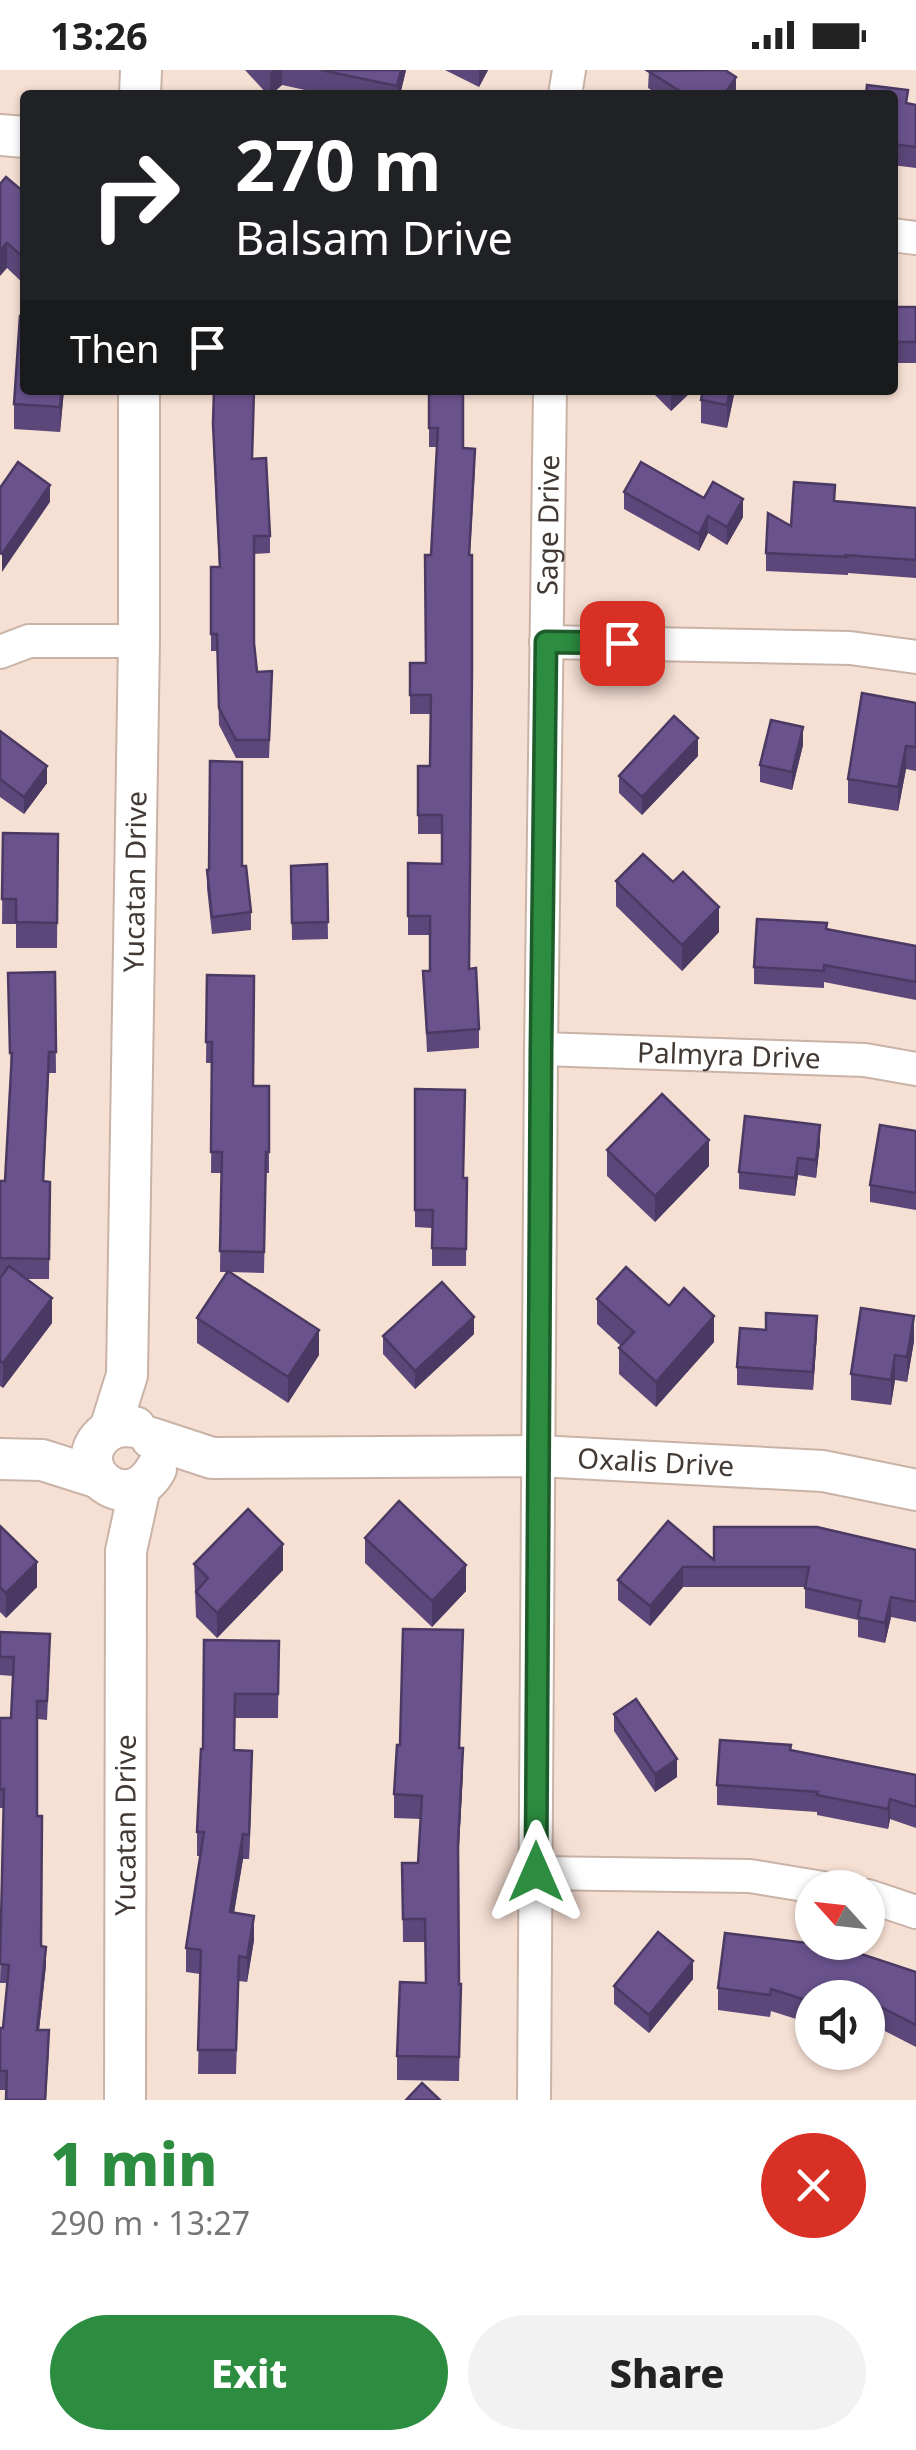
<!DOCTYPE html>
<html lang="en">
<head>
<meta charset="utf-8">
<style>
  :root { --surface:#fff; --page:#f2f2f2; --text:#222; --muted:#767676; --accent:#2c8d40 }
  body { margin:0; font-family:"Noto Sans",sans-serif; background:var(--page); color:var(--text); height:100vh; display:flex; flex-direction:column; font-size:38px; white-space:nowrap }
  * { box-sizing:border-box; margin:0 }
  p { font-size:32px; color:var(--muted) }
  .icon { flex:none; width:55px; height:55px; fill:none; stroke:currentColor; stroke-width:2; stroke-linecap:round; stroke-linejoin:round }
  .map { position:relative; height:2030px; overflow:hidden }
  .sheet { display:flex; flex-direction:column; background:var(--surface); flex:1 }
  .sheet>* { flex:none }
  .banner { position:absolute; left:20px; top:20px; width:878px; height:305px; border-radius:10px; box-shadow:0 2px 8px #0004; background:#202124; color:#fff; overflow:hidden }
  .needle { width:65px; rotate:297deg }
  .controls { position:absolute; left:795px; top:1800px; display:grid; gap:20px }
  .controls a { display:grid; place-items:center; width:90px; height:90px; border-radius:50%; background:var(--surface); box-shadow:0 2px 8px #0004; font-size:50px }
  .pin { position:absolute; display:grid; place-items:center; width:85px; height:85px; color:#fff; margin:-42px; border-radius:20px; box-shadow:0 5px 15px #0006 }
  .me { position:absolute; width:110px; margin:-55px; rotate:0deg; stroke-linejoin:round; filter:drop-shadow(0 0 8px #0008) }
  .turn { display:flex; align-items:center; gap:35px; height:210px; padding:0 50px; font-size:45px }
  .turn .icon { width:130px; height:130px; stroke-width:2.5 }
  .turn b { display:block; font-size:70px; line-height:85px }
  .then { display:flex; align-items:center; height:95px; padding:0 50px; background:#0003; gap:20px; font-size:38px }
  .round { display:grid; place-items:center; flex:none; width:105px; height:105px; border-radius:52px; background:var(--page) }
  .summary { display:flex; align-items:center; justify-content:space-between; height:170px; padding:0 50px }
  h1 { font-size:60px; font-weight:800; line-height:75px; color:var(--accent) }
  .action { display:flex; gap:20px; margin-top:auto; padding:20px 50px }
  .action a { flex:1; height:115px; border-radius:60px; background:var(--accent); color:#fff; font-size:40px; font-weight:800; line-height:115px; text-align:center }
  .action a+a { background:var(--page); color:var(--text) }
  .status { display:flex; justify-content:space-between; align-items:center; height:70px; padding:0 50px; background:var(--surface); direction:ltr }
  .status svg { height:28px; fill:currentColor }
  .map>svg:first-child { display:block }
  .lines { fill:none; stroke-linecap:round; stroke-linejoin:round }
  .minor-casing { stroke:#c9b3a7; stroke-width:36 }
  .tertiary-casing { stroke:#c9b3a7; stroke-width:44 }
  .minor { stroke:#fff; stroke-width:32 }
  .tertiary { stroke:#fff; stroke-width:40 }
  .wall { fill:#5b4779 }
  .shaded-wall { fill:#4a3a63 }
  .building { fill:#6a538d; stroke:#4a3a63; stroke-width:2.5 }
  .route-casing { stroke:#1d5c2a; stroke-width:25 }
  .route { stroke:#2c8d40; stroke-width:18 }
  .labels { text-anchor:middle; stroke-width:10; stroke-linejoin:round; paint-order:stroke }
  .street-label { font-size:28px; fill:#423934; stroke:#fdefe7 }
</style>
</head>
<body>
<div class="status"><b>13:26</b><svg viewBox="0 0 49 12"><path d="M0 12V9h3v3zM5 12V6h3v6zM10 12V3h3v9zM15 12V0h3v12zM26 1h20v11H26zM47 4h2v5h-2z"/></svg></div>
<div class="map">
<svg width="916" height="2030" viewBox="0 0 916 2030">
  <rect width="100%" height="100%" fill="#f6dfd3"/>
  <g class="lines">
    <g class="minor-casing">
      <g id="minor">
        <polyline points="565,25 569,0"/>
        <polyline points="892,165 916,168"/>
        <polyline points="546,572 850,578 916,587"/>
        <polyline points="0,582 29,571 139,571"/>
        <path id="s1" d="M541 979 865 990 916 999"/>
        <polyline points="535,1803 750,1806 823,1818"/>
        <polyline points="868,1826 916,1842"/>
        <path id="s2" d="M534 2030 541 979 550 320"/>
      </g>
    </g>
    <g class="tertiary-casing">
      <g id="tertiary">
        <polyline points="140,25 141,0"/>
        <polyline points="0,65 25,67"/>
        <path d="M135 1357C120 1355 109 1357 99 1369 72 1403 129 1447 156 1399"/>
        <path id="s3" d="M110 1359 127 1305 139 571V320"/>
        <path id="s4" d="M151 1368 212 1388 538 1386 823 1401 916 1420"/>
        <polyline points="0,1389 42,1390 99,1408"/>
        <path id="s5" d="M125 2030 126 1481 140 1417"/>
      </g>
    </g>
    <use href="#minor" class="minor"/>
    <use href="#tertiary" class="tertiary"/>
  </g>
  <g class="wall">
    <polygon points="245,0 406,0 400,25 328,25 282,15 271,25 268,25"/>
    <polygon points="445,0 488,0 479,17"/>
    <polygon points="649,0 735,25 659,25 648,18"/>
    <polygon points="892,25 908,33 916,35 916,98 892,95"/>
    <polygon points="0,114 25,123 25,215 7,198"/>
    <rect x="892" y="237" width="24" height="56"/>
    <polygon points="64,320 60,362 14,359 14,334"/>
    <polygon points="214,320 253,389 270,466 270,483 254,484 254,573 257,602 272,618 269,688 236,688 219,655 217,581 211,581 211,497 219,497 213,372"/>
    <polygon points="429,320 475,398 470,485 469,899 479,959 479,978 427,982 423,901 430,901 430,865 408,865 408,793 442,794 442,764 418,764 418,696 430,696 430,644 410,644 410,593 426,593 437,377 429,377"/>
    <polygon points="650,320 693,320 671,341"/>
    <polygon points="735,320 727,358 701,353 701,330"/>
    <polygon points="624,422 704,428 743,447 727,475 708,463 699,481 624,439"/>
    <polygon points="835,431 916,438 916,508 848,503 848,505 766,501 766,483"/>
    <polygon points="916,633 916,701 906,699 898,741 848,733 848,709"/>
    <polygon points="0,661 47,713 24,744 0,727"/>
    <polygon points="803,675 792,720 760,712 760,695"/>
    <polygon points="698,686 642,745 619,723 619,706"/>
    <polygon points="3,763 58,764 57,878 16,878 16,854 2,854"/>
    <polygon points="327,794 328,869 292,870 291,796"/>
    <polygon points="242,796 251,842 251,860 212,864 207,818 207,800"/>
    <polygon points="616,811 719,862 682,901 616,836"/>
    <polygon points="827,859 916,876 916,930 824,912 824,918 754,914 754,897"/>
    <polygon points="55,902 56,1003 49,1003 44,1112 50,1112 49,1209 27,1209 52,1253 3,1318 0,1316 0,1111 5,1111 11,1004 8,903"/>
    <polygon points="207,905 254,1016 269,1016 269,1103 266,1103 264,1203 230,1202 319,1285 288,1333 197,1273 197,1248 227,1202 220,1202 221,1103 211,1103 212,993 206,993"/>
    <polygon points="415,1019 463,1108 467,1108 466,1196 432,1196 432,1158 415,1157"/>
    <polygon points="916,1061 916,1140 870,1132 870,1115"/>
    <polygon points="820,1073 816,1108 798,1105 795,1126 739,1119 739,1102"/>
    <polygon points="607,1080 709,1096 655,1152 607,1106"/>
    <polygon points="597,1229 669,1236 714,1272 656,1337 619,1304 619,1278 621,1276 597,1254"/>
    <polygon points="817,1263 813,1320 737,1315 737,1297"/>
    <polygon points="474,1264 415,1319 383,1284 383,1266"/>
    <polygon points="914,1271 907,1312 895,1310 891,1335 851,1330 851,1304"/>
    <polygon points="0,1456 37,1517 6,1548 0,1542"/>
    <polygon points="365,1468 466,1521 432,1557 365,1493"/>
    <polygon points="916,1480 916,1552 891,1547 885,1573 858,1567 858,1550 805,1538 805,1517 683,1517 650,1556 618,1530 618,1510 714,1490"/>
    <polygon points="194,1494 283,1500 217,1568 196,1547"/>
    <polygon points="0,1562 50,1583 47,1650 37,1649 37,1746 41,1876 46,1895 39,1960 49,1979 46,2030 6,2030 6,2020 0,2020 0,1958 3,1958 7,1913 0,1913 4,1738 0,1738 0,1648 11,1648 13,1606 0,1605"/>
    <polygon points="204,1570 279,1571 278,1648 235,1648 234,1680 252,1705 249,1789 243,1789 234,1843 254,1870 247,1912 239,1911 236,2004 198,2004 200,1904 186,1902 186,1878 200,1786 197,1786 197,1762 203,1679"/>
    <polygon points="614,1644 677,1707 655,1722 614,1661"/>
    <polygon points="460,1678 463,1701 458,1794 459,1914 461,1914 459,2011 397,2010 397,1986 426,1913 425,1872 403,1872 402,1793 418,1793 421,1749 394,1748 394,1724"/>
    <polygon points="791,1680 916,1705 916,1758 890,1749 888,1759 817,1745 817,1742 717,1735 717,1715"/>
    <polygon points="916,1902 916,1977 877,1957 872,1973 868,1972 868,1928 812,1928 812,1954 771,1941 770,1947 718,1940 718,1918"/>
    <polygon points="693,1909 649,1963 614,1934 614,1916"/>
  </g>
  <g class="shaded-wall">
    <polygon points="273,0 282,0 282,15 270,25 270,3"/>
    <polygon points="401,0 406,0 400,25 397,25"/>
    <polygon points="479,0 488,0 479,17"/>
    <polygon points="736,7 736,25 724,25"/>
    <polygon points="7,173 7,198 0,206 0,180"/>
    <polygon points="62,320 64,320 60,362 60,337"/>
    <polygon points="671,320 693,320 671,341"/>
    <polygon points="730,320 735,320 727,358 727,335"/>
    <polygon points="50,415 50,432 2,502 2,484"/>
    <polygon points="743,429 743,447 727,475 727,457"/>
    <polygon points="708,446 708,463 699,481 699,464"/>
    <polygon points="803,657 803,675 792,720 792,702"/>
    <polygon points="698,668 698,686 642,745 642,727"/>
    <polygon points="906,676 906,699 898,741 898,717"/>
    <polygon points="47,696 47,713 24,744 24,727"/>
    <polygon points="719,837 719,862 682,901 682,875"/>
    <polygon points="820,1055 820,1073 816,1108 816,1090"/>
    <polygon points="709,1070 709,1096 655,1152 655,1126"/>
    <polygon points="798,1088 798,1105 795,1126 795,1108"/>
    <polygon points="52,1228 52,1253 3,1318 3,1293"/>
    <polygon points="714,1246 714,1272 656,1337 656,1312"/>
    <polygon points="817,1246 817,1263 813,1320 813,1302"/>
    <polygon points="914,1246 914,1271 907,1312 907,1287"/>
    <polygon points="474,1247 474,1264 415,1319 415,1301"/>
    <polygon points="319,1260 319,1285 288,1333 288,1307"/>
    <polygon points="895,1285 895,1310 891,1335 891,1310"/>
    <polygon points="283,1474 283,1500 217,1568 217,1543"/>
    <polygon points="37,1492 37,1517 6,1548 6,1523"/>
    <polygon points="466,1495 466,1521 432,1557 432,1531"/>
    <polygon points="683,1497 683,1517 650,1556 650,1536"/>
    <polygon points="891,1527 891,1547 885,1573 885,1553"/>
    <polygon points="463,1678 463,1701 458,1797 458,1773"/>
    <polygon points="252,1681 252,1705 249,1789 249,1765"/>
    <polygon points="677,1689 677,1707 655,1722 655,1704"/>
    <polygon points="890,1729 890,1749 888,1759 888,1739"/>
    <polygon points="243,1764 243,1789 230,1866 230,1842"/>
    <polygon points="254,1846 254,1870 247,1912 247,1888"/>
    <polygon points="46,1877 46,1895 37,1979 37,1960"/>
    <polygon points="693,1891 693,1909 649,1963 649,1945"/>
    <polygon points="877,1935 877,1957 872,1973 872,1951"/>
  </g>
  <g class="building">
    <polygon points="321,0 401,0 397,16"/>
    <polygon points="725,0 736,7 724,25 686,25 648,1"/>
    <polygon points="867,15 908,20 906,33 916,35 916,77 892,74 892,25 866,25"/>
    <polygon points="6,107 25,123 25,189 7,173 0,180 0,114"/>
    <rect x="892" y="237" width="24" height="35"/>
    <polygon points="20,246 25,246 25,320 62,320 60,337 14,334"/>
    <polygon points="214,320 254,320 252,389 266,388 270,466 254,466 254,573 257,602 272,601 269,670 236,670 219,638 217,564 211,564 211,497 220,497 213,354"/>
    <polygon points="429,320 463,320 463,378 475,379 469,485 472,485 472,600 469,899 476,898 479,959 427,963 423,901 430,901 430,846 408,846 408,793 442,794 442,745 418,745 418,696 430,696 431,625 410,625 410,593 426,593 425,485 431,485 438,358 429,358"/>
    <polygon points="703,320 730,320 727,335 701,330"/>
    <polygon points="18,392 50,415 2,484 0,483 0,418"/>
    <polygon points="641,392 704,428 713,412 743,429 727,457 708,446 699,464 624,422"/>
    <polygon points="794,412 835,415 834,431 916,438 916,490 844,485 848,487 766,483 768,443 791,456"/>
    <polygon points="862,623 916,633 916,677 906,676 898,717 848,709"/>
    <polygon points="674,646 698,668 642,727 619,706"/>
    <polygon points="771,650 803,657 792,702 760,695"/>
    <polygon points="0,661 47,696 24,727 0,709"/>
    <polygon points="210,691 242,692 242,796 246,796 251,842 212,847 207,800 209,800"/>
    <polygon points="3,763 58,764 57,853 16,852 16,829 2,829"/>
    <polygon points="643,784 673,812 683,802 719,837 682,875 616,811"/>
    <polygon points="327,794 328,852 292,853 291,796"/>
    <polygon points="757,849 827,853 826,859 916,876 916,912 824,895 824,901 754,897"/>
    <polygon points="55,902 56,982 49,982 43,1111 50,1112 49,1189 0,1188 0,1111 5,1111 12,983 10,983 8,903"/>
    <polygon points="207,905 254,906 253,1016 269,1016 269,1082 266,1082 264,1182 220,1181 222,1082 211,1082 212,972 206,972"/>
    <polygon points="415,1019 465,1020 463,1108 467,1108 466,1179 432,1178 433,1140 415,1140"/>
    <polygon points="662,1024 709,1070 655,1126 607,1080"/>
    <polygon points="745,1046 820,1055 816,1090 798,1088 795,1108 739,1102"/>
    <polygon points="880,1055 916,1061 916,1123 870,1115"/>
    <polygon points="9,1196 52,1228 3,1293 0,1291 0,1208"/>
    <polygon points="626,1197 669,1236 684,1218 714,1246 656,1312 619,1278 634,1262 597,1229"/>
    <polygon points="228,1201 319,1260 288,1307 197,1248"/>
    <polygon points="442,1212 474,1247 415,1301 383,1266"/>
    <polygon points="861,1238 914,1246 907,1287 895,1285 891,1310 851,1304"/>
    <polygon points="766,1243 817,1246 813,1302 737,1297 740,1258 766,1260"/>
    <polygon points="399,1431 466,1495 432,1531 365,1468"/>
    <polygon points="248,1439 283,1474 217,1543 196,1522 208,1508 194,1494"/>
    <polygon points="668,1451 714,1490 714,1457 817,1457 916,1480 916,1532 891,1527 885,1553 858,1547 861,1531 805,1518 809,1497 683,1497 650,1536 618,1510"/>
    <polygon points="0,1456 37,1492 6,1523 0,1517"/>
    <polygon points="403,1559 463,1560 459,1678 463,1678 458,1773 459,1914 461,1914 459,1987 397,1986 400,1912 426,1913 425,1849 403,1849 402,1793 418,1793 422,1726 394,1724 397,1675 400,1675"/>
    <polygon points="0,1562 50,1564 47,1631 37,1631 37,1746 42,1746 41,1876 46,1877 37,1960 49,1960 45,2030 6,2030 7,2001 0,2001 0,1958 3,1958 9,1895 0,1894 4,1719 0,1720 0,1648 11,1648 14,1587 0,1587"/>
    <polygon points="204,1570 279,1571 278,1624 235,1624 234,1680 252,1681 249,1765 243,1764 230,1842 254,1846 247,1888 239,1886 236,1980 198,1980 201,1880 186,1878 204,1762 197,1762 201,1679 203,1679"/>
    <polygon points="636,1629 677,1689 655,1704 614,1644"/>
    <polygon points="720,1670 791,1675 790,1680 916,1705 916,1737 890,1729 888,1739 817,1725 818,1722 717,1715"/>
    <polygon points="658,1862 693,1891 649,1945 614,1916"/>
    <polygon points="725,1863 840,1877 916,1902 916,1955 877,1935 872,1951 868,1950 868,1928 812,1928 812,1932 771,1919 770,1925 718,1918"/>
    <polygon points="422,2013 440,2030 406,2030"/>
  </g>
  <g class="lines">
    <g class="route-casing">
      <polyline id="route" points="536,1802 541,979 546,572 622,573"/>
    </g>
    <use href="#route" class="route"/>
  </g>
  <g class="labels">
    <g class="street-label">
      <text dy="10" stroke="none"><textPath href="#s2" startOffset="1575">Sage Drive</textPath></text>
      <text dy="10" stroke="none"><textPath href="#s3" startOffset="550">Yucatan Drive</textPath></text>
      <text dy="10" stroke="none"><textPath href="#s1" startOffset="188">Palmyra Drive</textPath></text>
      <text dy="10" stroke="none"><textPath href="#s4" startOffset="508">Oxalis Drive</textPath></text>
      <text dy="10" stroke="none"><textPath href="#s5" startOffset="275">Yucatan Drive</textPath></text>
    </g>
  </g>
</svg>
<div class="controls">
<a><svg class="needle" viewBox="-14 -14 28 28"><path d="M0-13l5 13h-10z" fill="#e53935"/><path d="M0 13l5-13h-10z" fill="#767676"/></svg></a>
<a><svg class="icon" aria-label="sound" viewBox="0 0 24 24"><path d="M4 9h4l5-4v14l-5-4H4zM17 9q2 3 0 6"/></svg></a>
</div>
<div class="pin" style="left:622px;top:573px;background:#d93025"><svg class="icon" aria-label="arrive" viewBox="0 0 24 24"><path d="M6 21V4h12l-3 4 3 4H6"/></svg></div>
<svg class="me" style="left:536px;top:1802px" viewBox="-20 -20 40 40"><path d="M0-17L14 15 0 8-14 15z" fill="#2c8d40" stroke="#fff" stroke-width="4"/></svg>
<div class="banner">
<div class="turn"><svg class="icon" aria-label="right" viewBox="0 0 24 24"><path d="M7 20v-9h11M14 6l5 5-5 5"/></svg><div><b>270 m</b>Balsam Drive</div></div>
<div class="then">Then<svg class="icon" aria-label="arrive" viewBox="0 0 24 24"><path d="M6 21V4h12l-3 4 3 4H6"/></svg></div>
</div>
</div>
<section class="sheet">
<div class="summary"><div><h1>1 min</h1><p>290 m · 13:27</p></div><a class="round" style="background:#d93025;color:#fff"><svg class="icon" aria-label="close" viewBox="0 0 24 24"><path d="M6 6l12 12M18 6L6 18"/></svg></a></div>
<div class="action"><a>Exit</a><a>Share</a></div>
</section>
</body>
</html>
